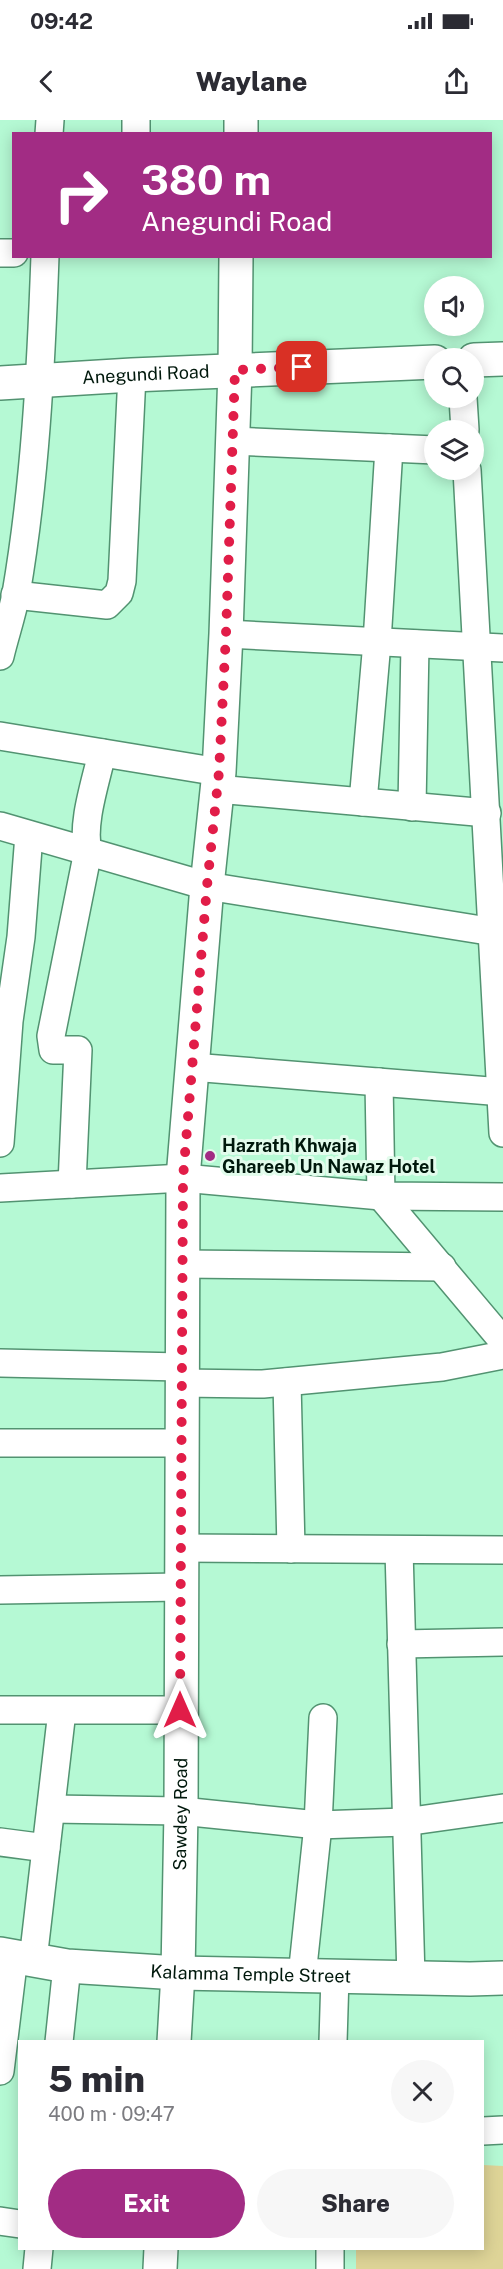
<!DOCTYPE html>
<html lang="en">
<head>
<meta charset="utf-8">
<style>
  :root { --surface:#fff; --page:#f7f7f7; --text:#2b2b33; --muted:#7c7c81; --accent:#a22c84 }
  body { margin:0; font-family:"Public Sans",sans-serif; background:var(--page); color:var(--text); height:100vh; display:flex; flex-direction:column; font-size:22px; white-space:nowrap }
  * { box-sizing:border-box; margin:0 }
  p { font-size:20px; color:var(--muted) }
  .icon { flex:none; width:33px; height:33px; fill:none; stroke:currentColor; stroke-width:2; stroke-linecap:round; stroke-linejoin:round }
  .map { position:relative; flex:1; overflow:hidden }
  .sheet { position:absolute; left:18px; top:1920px; width:466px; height:210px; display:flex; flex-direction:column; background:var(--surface); border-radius:0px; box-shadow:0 3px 15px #0003 }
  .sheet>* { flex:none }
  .guide { position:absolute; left:12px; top:12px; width:480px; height:126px; border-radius:0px; box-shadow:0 3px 15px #0003; background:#a22c84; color:#fff; overflow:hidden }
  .controls { position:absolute; left:424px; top:156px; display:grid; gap:12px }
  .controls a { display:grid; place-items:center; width:60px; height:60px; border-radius:50%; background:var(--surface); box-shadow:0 3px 15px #0003; font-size:30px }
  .pin { position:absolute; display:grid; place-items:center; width:51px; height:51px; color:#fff; margin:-26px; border-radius:12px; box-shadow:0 3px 9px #0006 }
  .me { position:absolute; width:66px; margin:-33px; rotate:0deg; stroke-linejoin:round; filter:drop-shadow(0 0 4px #0008) }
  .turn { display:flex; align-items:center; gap:21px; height:126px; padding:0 30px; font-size:27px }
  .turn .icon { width:78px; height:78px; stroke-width:2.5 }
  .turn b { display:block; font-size:42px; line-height:51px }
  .round { display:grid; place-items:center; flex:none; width:63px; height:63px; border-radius:32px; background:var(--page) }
  .summary { display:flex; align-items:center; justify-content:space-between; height:102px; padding:0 30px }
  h1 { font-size:36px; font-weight:800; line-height:45px }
  .primary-button { display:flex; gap:12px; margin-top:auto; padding:12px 30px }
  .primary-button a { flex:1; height:69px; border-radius:36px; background:var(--accent); color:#fff; font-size:24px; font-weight:800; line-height:69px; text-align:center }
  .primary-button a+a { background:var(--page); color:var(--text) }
  .status { display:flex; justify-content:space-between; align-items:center; height:42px; padding:0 30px; background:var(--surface); direction:ltr }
  .status svg { height:16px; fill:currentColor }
  header { display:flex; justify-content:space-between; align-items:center; height:78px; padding:0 30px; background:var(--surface); font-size:27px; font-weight:800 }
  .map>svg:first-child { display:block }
  .green { fill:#ded497 }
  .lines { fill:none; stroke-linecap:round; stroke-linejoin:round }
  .minor-casing { stroke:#529371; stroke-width:30 }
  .tertiary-casing { stroke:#529371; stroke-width:36 }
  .minor { stroke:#fff; stroke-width:27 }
  .tertiary { stroke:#fff; stroke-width:33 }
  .route { stroke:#e11d48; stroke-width:10; stroke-dasharray:0 18 }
  .poi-dot { fill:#a22c84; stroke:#e2fcec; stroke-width:2 }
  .labels { text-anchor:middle; stroke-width:6; stroke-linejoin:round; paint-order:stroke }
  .street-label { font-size:18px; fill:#00180c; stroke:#e2fcec }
  .poi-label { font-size:18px; font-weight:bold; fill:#00180c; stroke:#e2fcec; text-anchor:start }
</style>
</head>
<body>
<div class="status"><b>09:42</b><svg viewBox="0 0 49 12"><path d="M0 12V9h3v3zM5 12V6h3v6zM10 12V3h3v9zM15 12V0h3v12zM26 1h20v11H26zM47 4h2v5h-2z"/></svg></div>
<header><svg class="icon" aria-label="back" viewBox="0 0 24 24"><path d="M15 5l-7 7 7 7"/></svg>Waylane<svg class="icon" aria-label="share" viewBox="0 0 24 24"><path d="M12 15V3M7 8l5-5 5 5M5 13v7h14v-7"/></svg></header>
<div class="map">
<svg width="503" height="2149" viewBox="0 0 503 2149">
  <rect width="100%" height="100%" fill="#b5f9d4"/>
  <polygon class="green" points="483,2045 503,2046 503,2149 356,2149 356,2129 483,2128"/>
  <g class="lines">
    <g class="minor-casing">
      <g id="minor">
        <polyline points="49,14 50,0"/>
        <polyline points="136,14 136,0"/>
        <polyline points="0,133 14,133"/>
        <polyline points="463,278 465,310"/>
        <polyline points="232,321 435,330"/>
        <polyline points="467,350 503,1013"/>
        <polyline points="15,475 107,485 119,473 122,461 132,255"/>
        <polyline points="226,514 503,528"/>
        <path d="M0 536C5 515 12 495 16 474 35 363 41 249 45 136"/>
        <polyline points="0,616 219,652"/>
        <polyline points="217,669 487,693"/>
        <polyline points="363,682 377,522 389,328"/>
        <polyline points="412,687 415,524"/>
        <polyline points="0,706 207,766 494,812"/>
        <polyline points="192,947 503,972"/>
        <polyline points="379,962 381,1076 503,1221"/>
        <polyline points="0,1023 9,901 21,817 29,715"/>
        <path d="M72 1064 78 930H53L51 916 88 731C81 704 96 661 102 633"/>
        <polyline points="0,1068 183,1058 381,1076 503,1077"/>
        <polyline points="182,1144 442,1147"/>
        <polyline points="0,1243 181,1247"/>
        <polyline points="287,1262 291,1429"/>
        <polyline points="181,1263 263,1264 442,1247 503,1235"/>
        <polyline points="0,1323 181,1323"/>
        <polyline points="181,1428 503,1430"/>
        <polyline points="399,1430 411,1858"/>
        <polyline points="0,1470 180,1467"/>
        <polyline points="401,1524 503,1522"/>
        <polyline points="0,1590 180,1590"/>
        <polyline points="51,1689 181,1691 318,1705 405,1702 503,1688"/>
        <polyline points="0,1722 46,1728"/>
        <polyline points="33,1840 62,1591"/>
        <polyline points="302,1856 318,1705 323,1598"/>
        <polyline points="59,1922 67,1846"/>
        <polyline points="333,1922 335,1856"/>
        <polyline points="0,1951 14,1836"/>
        <polyline points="483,2011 503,2010"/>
        <polyline points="0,2101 20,2104"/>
        <polyline points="37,2149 39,2128"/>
        <polyline points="330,2149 330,2128"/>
      </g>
    </g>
    <g class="tertiary-casing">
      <g id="tertiary">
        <polyline points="241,14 241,0"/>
        <polyline points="474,240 503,239"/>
        <path id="s1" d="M0 263 132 255 435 242"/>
        <path id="s2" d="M0 1834 67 1846 178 1853 470 1859 503 1858"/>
        <path id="s3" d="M174 1922 178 1853 181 1691 183 1058 207 766 219 652 226 514 235 250 236 136"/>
        <polyline points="160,2149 161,2128"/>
      </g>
    </g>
    <use href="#minor" class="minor"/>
    <use href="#tertiary" class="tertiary"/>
  </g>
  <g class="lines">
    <polyline class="route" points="180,1590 183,1058 207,766 219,652 226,514 235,250 302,247"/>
  </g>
  <circle class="poi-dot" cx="210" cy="1036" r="6"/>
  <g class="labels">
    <g class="street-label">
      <text dy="6" stroke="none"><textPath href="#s1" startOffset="146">Anegundi Road</textPath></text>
      <text dy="6" stroke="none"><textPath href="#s3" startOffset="228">Sawdey Road</textPath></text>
      <text dy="6" stroke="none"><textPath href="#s2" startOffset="252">Kalamma Temple Street</textPath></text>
    </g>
    <g class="poi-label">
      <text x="222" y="1032">Hazrath Khwaja<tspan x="222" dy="21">Ghareeb Un Nawaz Hotel</tspan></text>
    </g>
  </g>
</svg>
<div class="controls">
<a><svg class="icon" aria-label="sound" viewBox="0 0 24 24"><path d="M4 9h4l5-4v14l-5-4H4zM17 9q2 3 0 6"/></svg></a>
<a><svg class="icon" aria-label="search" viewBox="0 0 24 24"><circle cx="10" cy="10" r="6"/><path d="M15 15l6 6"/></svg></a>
<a><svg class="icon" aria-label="layers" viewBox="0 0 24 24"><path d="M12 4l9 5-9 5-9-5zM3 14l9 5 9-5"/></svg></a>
</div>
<div class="pin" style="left:302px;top:247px;background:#d93025"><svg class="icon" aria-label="arrive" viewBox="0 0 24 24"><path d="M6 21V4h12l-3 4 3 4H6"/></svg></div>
<svg class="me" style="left:180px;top:1590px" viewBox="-20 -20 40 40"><path d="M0-17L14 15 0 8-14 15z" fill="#e11d48" stroke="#fff" stroke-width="4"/></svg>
<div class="guide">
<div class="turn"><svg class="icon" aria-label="right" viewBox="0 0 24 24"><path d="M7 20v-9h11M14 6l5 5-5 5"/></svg><div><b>380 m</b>Anegundi Road</div></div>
</div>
<section class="sheet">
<div class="summary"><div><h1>5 min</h1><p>400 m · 09:47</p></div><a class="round"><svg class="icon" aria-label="close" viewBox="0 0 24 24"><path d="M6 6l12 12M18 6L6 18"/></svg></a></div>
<div class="primary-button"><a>Exit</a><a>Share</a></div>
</section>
</div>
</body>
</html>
